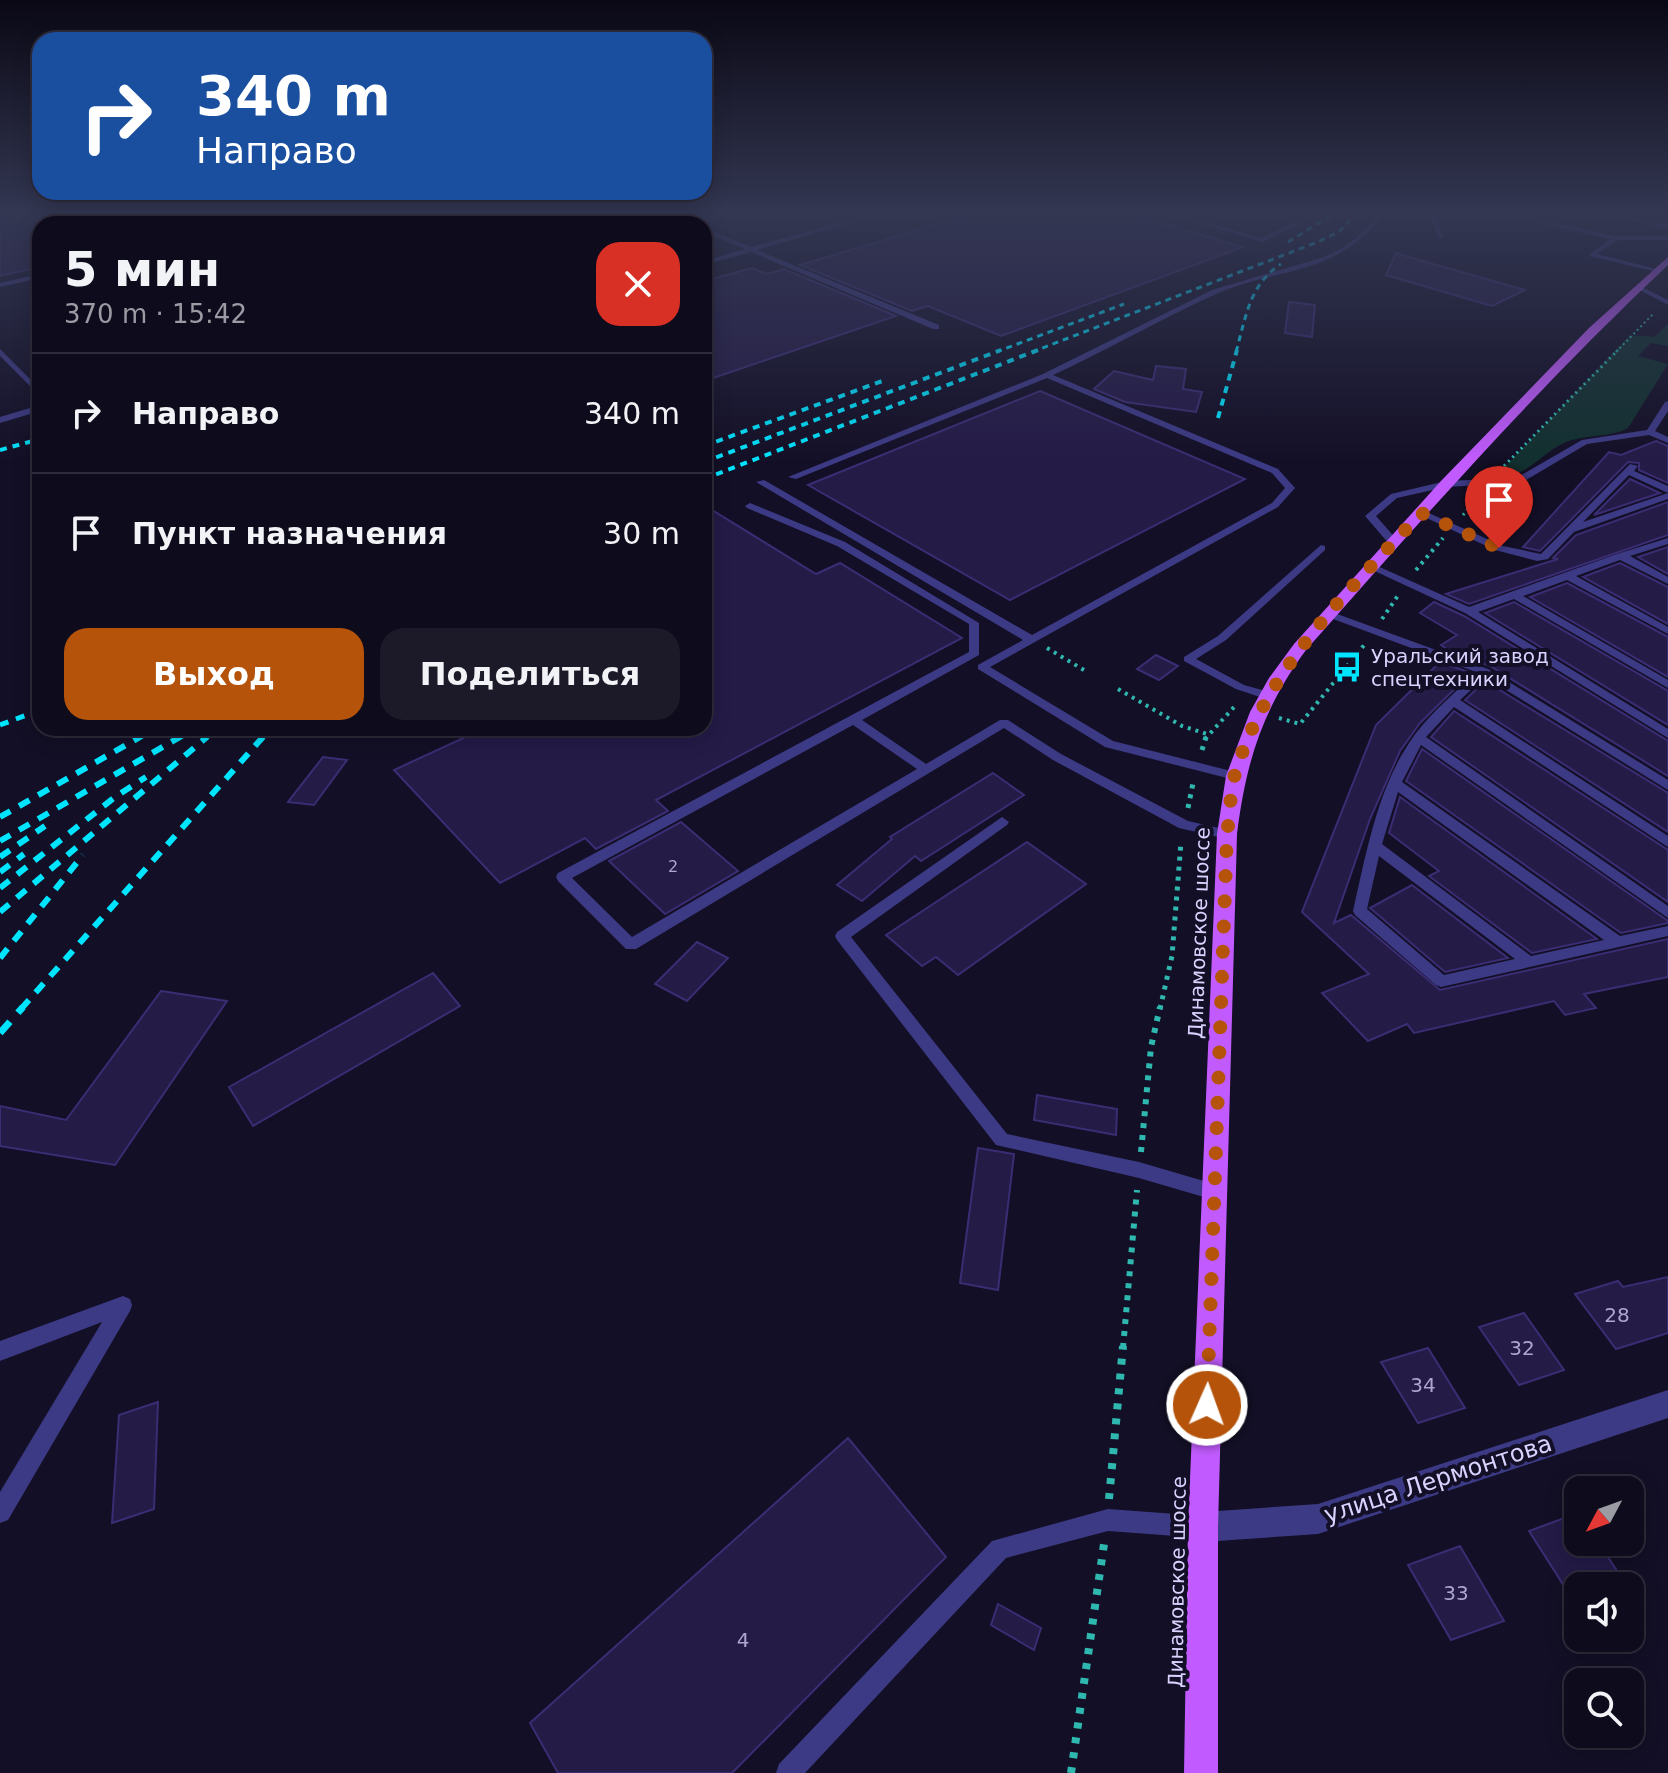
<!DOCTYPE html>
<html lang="ru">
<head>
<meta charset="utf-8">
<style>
  :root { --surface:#0e0b1c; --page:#1c1929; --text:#f1f3f6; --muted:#9b9ba3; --line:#2e2b3b; --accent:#b45309 }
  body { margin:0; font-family:"DejaVu Sans",sans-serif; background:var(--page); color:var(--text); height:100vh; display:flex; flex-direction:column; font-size:30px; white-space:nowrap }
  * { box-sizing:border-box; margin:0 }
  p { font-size:26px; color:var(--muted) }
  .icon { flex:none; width:44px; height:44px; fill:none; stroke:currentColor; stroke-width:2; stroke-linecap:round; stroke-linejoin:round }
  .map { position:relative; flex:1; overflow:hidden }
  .panel { position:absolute; left:32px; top:216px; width:680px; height:520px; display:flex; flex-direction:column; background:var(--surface); border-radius:24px; box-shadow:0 4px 20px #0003,0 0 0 2px var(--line) }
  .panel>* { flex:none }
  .hud { position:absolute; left:32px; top:32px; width:680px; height:168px; border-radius:24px; box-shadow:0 4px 20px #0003,0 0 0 2px var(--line); background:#1a4fa0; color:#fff; overflow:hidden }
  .needle { width:52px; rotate:229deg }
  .tools { position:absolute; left:1564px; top:1476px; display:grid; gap:16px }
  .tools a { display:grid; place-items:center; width:80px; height:80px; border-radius:16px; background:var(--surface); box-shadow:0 4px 20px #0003,0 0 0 2px var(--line); font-size:40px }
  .pin { position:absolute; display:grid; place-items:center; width:68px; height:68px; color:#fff; margin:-82px -34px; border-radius:50% 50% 50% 0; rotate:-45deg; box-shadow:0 0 8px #0007 }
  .pin .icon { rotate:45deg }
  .me { position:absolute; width:88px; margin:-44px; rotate:2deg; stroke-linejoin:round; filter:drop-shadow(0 0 6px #0008) }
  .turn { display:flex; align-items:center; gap:28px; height:168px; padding:0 32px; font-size:36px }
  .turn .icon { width:104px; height:104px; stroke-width:2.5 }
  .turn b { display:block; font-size:56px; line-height:68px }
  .round { display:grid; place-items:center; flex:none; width:84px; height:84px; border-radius:24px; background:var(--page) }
  .overview { display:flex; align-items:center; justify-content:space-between; height:136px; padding:0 32px }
  h1 { font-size:48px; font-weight:700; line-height:60px }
  .button { display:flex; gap:16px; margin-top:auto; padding:16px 32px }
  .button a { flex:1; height:92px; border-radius:24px; background:var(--accent); color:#fff; font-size:32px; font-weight:700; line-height:92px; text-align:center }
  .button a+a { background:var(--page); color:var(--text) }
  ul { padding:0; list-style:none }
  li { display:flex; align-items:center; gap:24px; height:120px; padding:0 32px; border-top:2px solid var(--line) }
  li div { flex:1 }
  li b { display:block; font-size:30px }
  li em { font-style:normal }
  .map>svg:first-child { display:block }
  .green { fill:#12302f }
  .building { fill:#241b47; stroke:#3b2d73; stroke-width:2 }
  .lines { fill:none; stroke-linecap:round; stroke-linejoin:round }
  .path-far5 { stroke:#2fb8b0; stroke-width:2; stroke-dasharray:2 3; stroke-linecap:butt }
  .path-far4 { stroke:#2fb8b0; stroke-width:3; stroke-dasharray:2 4; stroke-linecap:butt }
  .path-far3 { stroke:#2fb8b0; stroke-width:4; stroke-dasharray:3 5; stroke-linecap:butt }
  .path-far2 { stroke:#2fb8b0; stroke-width:5; stroke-dasharray:4 6; stroke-linecap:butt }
  .path-far1 { stroke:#2fb8b0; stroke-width:6; stroke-dasharray:5 7; stroke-linecap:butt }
  .path { stroke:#2fb8b0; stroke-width:8; stroke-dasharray:6 9; stroke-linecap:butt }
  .service { fill:#3d3a85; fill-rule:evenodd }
  .minor { fill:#3d3a85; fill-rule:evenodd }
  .primary { fill:#c25bff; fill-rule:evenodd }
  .rail-far4 { stroke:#00e5ff; stroke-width:3; stroke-dasharray:6 5; stroke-linecap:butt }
  .rail-far3 { stroke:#00e5ff; stroke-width:4; stroke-dasharray:7 6; stroke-linecap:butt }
  .rail-far2 { stroke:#00e5ff; stroke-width:5; stroke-dasharray:9 8; stroke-linecap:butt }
  .rail-far1 { stroke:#00e5ff; stroke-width:6; stroke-dasharray:12 10; stroke-linecap:butt }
  .rail { stroke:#00e5ff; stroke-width:7; stroke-dasharray:15 12; stroke-linecap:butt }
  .route { stroke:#b45309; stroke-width:14; stroke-dasharray:0 25.2 }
  .labels { text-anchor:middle; stroke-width:8; stroke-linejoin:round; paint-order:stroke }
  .number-label { font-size:16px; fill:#aca6d1 }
  .poi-label { font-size:20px; fill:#d9d4ff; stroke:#130f26; text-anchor:start }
  .street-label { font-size:20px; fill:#d9d4ff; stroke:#130f26 }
  .near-number-label { font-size:20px; fill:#aca6d1 }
  .near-street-label { font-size:24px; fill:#d9d4ff; stroke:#130f26 }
</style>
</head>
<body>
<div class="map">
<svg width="1668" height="1773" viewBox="0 0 1668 1773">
  <rect width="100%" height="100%" fill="#130f26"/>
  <path class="green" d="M1668 324V346L1651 343 1638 356 1668 364 1628 428C1609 439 1583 433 1562 444 1538 456 1526 479 1497 475L1630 335 1654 337Z"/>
  <g class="building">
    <polygon points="0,215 40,215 40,267 0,276"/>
    <polygon points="969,215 1135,215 1243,247 1001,336 928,306 912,311 800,265"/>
    <polygon points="1396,253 1419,260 1525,290 1492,306 1386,275"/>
    <polygon points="752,268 767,274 784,269 896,316 704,381 704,281"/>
    <polygon points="1289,302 1315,305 1312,337 1285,333"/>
    <polygon points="1156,366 1186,369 1183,389 1202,392 1196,412 1125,402 1094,389 1114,371 1153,380"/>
    <polygon points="1040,391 1245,479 1010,600 808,485"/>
    <polygon points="1656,441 1668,446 1668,483 1639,470 1639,463 1628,462 1540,551 1523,547 1609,452 1621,455"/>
    <polygon points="1630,479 1660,493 1594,515"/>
    <polygon points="1668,502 1668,535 1469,604 1446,594 1558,559 1553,558 1576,535"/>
    <polygon points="704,505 816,574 840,563 962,638 656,800 668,811 596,849 585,838 500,883 394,770 485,728 704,728"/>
    <polygon points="1668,547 1668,574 1638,557"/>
    <polygon points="1620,563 1668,587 1668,624 1583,577"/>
    <polygon points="1567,583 1668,637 1668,677 1530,597"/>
    <polygon points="1434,602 1464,616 1668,741 1668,776 1490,666 1451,652 1441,645 1457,635 1420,613"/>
    <polygon points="1514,602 1668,691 1668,725 1485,613"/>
    <polygon points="1156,655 1178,666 1159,680 1137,669"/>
    <polygon points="1440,662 1471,673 1420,723 1400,751 1370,819 1334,923 1351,915 1440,990 1668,939 1668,977 1584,994 1596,1008 1565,1015 1554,1001 1414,1033 1407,1024 1368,1041 1322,993 1369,974 1302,912 1376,725"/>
    <polygon points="1485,681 1668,793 1668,832 1465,700"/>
    <polygon points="1454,711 1668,850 1668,902 1431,737"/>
    <polygon points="1422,749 1668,921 1668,923 1621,933 1406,781"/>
    <polygon points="323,757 347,760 314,805 288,802"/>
    <polygon points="993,773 1024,795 921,861 915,856 862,901 837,885 892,839 890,837"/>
    <polygon points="1400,797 1597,939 1532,953 1429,876 1439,871 1389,833"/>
    <polygon points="681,822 738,871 665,914 609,861"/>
    <polygon points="1027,842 1086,884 958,975 936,957 922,966 886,935"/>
    <polygon points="1412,885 1508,958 1445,972 1370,908"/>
    <polygon points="697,942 728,958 687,1001 655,984"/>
    <polygon points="433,973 460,1006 253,1126 229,1087"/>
    <polygon points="161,991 227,1001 115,1165 0,1146 0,1106 66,1120"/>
    <polygon points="1037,1095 1117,1109 1116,1135 1034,1120"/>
    <polygon points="978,1148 1014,1154 998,1290 960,1283"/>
    <polygon points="1668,1277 1668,1333 1616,1349 1575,1294 1618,1281 1623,1287"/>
    <polygon points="1524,1313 1564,1370 1519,1385 1479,1327"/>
    <polygon points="1428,1348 1465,1408 1418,1423 1381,1362"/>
    <polygon points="158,1402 154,1509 112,1523 119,1415"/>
    <polygon points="848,1438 946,1557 732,1773 558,1773 530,1723"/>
    <polygon points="1578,1513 1578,1542 1598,1542 1627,1586 1564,1586 1529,1531"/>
    <polygon points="1460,1546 1504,1621 1451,1640 1408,1565"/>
    <polygon points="998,1604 1041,1628 1034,1650 991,1625"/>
  </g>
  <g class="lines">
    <polyline class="path-far5" points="1616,352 1654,313"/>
    <g class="path-far4">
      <polyline points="1504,466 1618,350"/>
      <polyline points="1463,515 1477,498"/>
    </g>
    <g class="path-far3">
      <polyline points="1416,570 1443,538"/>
      <polyline points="1382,619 1399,594"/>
      <polyline points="1047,648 1084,670"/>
      <polyline points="1118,689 1182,726 1207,734"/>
      <polyline points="1279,718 1300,724 1365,644"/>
      <polyline points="1205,739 1235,706"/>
    </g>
    <g class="path-far2">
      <polyline points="1202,750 1206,737"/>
      <polyline points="1188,808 1193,783"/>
      <polyline points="1160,1009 1172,956 1181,842"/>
    </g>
    <g class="path-far1">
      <polyline points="1141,1152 1151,1047 1160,1007"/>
      <polyline points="1123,1348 1137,1190"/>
    </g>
    <g class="path">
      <polyline points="1109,1499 1123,1346"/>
      <polyline points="1071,1773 1104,1544"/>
    </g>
    <g class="service">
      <polygon points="312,215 322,215 285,224 273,224"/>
      <polygon points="663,215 670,215 692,224 683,224"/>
      <polygon points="868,215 876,215 757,250 939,325 939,329 933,329 751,252 704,265 704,261 745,249 704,232 704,228 751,247"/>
      <polygon points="1172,215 1180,215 1261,238 1310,215 1317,215 1262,242"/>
      <path d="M1377 215H1383C1334 278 1279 266 1214 295 1159 320 1107 350 1053 375L1278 469 1295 488 1278 507 990 667 1113 741 1239 773 1241 776 1239 779 1235 780 1105 747 978 669V665L1023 640 756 482 764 480 1032 635 1272 503 1285 488 1272 473 1047 378 796 479 788 477 1043 374 1212 290 1324 257 1344 247 1362 233Z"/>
      <polygon points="1430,215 1436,215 1443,238 1438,237"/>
      <polygon points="1508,215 1517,215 1615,236 1668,236 1668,240 1617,240 1597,254 1660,270 1657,272 1590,256 1590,254 1610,239"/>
      <polygon points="1613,215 1622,215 1668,225 1668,229"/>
      <polygon points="40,274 40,278 0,287 0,283"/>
      <polygon points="1636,286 1640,286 1668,300 1668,305 1636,288"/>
      <polygon points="0,349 40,389 40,396 0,356"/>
      <polygon points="1668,401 1668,411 1655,431 1668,437 1668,443 1649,435 1587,444 1521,483 1446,487 1397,498 1376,516 1398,541 1398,545 1390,545 1365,516 1391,494 1446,481 1516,478 1582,440 1647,430 1665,402"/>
      <polygon points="40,405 40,411 0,423 0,417"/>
      <polygon points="1630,464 1638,466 1634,471 1668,486 1668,493 1629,475 1583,522 1668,493 1668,499 1574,532 1548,559 1537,561 1495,550 1416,513 1424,511 1503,546 1541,554"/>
      <path d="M750 503 845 542 979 623V655L862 720 926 764 1000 720H1008L1061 754 1188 821 1232 831 1234 834 1232 837 1227 839 1179 828 1053 760 1004 728 636 949H626L558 881 556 877 558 873 969 652V624L837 546 747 508 745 506ZM853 725 917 769 632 937 572 878Z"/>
      <polygon points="1668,538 1668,544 1630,556 1668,577 1668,584 1620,560 1576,576 1668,627 1668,634 1567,580 1523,596 1668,680 1668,688 1514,599 1478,612 1668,729 1668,738 1465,613 1366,567 1367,565 1375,565 1469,607 1617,554"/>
      <polygon points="1321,545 1325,546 1325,550 1226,640 1196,659 1244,685 1273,693 1273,699 1269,700 1236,689 1184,661 1184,657 1218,636"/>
      <path d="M1329 611 1488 669 1668 780V790L1485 677 1460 700 1668 836V847L1454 707 1426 737 1668 906V918L1421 745 1402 782 1620 936 1668 926V936L1441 987 1436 985 1355 915 1353 911C1367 850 1378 784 1416 733 1433 711 1456 692 1476 672L1325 616 1324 614ZM1398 792 1604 940 1531 956 1382 844ZM1379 856 1515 959 1444 975 1367 909Z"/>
      <polygon points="1002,817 1009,822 1007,825 851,937 1007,1134 1139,1162 1214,1184 1220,1186 1223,1192 1220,1198 1214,1200 1139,1178 996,1145 837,940 835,936 837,932"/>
      <polygon points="123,1296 130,1299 132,1305 130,1311 8,1520 0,1523 0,1492 102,1322 0,1361 0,1341"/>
      <polygon points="1108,1509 1203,1516 1211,1519 1214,1527 1211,1535 1203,1538 1108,1531 1006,1558 805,1773 776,1773 779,1764 992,1541"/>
    </g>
    <polygon class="minor" points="1668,1390 1668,1418 1318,1534 1203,1542 1192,1538 1188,1527 1192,1516 1203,1512 1318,1504"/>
    <path class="primary" d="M1668 257V265C1539 386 1423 518 1306 650 1262 710 1246 762 1237 834L1218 1527V1773H1184L1188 1527 1217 834 1226 776 1250 712 1269 678 1294 644 1441 481 1589 328Z"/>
    <g class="rail-far4">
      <polyline points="1288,242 1332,215"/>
      <polyline points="996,352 1124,304"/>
      <polyline points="1032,352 1315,243 1339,232 1354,215"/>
      <path d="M1236 352C1246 317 1249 285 1281 264"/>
    </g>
    <g class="rail-far3">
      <polyline points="1218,418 1237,350"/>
      <polyline points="704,446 885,380"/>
      <polyline points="0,450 40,439"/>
      <polyline points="704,462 1001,350"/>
      <polyline points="704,479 1038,350"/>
    </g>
    <g class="rail-far2">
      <polyline points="0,725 40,710"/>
      <polyline points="137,739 156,728"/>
      <polyline points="177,739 196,728"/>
      <polyline points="204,739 219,728"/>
      <polyline points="261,739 271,728"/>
    </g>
    <g class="rail-far1">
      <polyline points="0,817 140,737"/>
      <polyline points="0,841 180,737"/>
      <polyline points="0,857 45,826"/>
      <polyline points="0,872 24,854"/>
      <polyline points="0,888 115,797 146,777"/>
      <polyline points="0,912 207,737"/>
      <polyline points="0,958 83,855"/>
      <polyline points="21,1009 263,737"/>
    </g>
    <polyline class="rail" points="0,1033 23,1007"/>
  </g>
  <linearGradient id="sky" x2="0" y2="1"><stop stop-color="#0a0815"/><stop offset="0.46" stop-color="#333752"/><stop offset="1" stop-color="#333752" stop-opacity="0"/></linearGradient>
  <rect width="1668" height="463" fill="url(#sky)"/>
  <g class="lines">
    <path class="route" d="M1207 1405 1227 834C1230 814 1230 792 1235 774 1267 667 1348 592 1421 513L1499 548"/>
  </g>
  <defs>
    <g id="bus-bare" transform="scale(2.4)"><path d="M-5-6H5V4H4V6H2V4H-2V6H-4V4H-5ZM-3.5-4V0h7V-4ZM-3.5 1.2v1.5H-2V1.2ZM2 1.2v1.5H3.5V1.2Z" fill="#00e5ff" stroke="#130f26" stroke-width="2.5" paint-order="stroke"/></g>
  </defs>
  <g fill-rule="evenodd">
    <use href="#bus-bare" x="1347" y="667"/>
  </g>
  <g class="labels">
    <g class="number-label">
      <text x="673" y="872">2</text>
    </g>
    <g class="poi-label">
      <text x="1371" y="663">Уральский завод<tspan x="1371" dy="23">спецтехники</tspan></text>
    </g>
    <g class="street-label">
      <text transform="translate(1199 933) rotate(-88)" y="7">Динамовское шоссе</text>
      <text transform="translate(1177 1582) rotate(-89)" y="7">Динамовское шоссе</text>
    </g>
    <g class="near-number-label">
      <text x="1617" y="1322">28</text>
      <text x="1522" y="1355">32</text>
      <text x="1423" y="1392">34</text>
      <text x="1456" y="1600">33</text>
      <text x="743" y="1647">4</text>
    </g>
    <g class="near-street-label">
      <text transform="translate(1438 1479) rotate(-18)" y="8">улица Лермонтова</text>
    </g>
  </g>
</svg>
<div class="tools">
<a><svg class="needle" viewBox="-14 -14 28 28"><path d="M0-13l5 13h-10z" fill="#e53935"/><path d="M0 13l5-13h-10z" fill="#9b9ba3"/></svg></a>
<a><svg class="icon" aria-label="sound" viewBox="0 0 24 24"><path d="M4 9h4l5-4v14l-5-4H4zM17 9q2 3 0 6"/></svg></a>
<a><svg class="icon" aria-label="search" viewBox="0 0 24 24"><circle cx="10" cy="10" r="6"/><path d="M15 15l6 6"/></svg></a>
</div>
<div class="pin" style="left:1499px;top:548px;background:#d93025"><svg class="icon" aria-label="arrive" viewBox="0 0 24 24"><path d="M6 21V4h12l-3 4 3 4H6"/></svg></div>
<svg class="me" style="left:1207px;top:1405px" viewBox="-20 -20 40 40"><circle r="17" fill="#b45309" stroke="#fff" stroke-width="3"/><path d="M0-11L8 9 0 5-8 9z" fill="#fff"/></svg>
<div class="hud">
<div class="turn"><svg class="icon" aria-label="right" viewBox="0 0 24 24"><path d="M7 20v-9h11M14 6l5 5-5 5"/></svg><div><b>340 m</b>Направо</div></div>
</div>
<section class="panel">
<div class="overview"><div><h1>5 мин</h1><p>370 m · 15:42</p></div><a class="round" style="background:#d93025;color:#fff"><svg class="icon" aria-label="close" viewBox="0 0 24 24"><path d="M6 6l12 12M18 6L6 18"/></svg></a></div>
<ul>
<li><svg class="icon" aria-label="right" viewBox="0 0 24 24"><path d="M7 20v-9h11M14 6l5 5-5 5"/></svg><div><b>Направо</b></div><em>340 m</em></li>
<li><svg class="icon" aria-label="arrive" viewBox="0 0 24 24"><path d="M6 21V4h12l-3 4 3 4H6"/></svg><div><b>Пункт назначения</b></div><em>30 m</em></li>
</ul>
<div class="button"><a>Выход</a><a>Поделиться</a></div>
</section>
</div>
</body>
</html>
